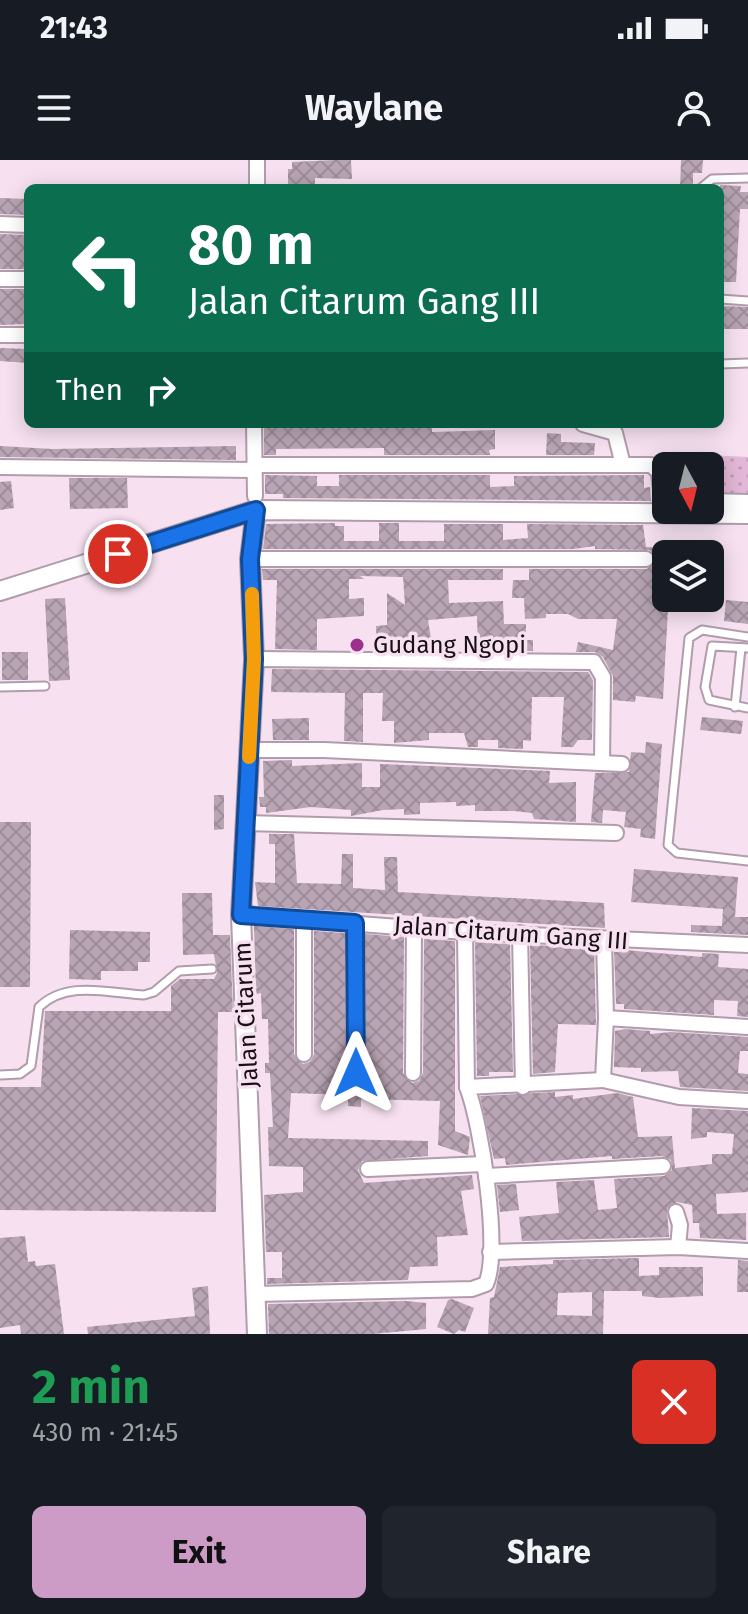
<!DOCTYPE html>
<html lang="en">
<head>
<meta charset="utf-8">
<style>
  :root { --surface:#171b24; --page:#20242c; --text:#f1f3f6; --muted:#9ea1a6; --accent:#cc9bc6 }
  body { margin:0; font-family:"Fira Sans",sans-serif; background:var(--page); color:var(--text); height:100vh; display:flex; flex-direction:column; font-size:30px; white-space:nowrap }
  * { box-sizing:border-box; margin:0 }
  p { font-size:26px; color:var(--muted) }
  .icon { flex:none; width:44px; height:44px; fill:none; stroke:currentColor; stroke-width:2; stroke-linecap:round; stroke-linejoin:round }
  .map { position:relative; height:1174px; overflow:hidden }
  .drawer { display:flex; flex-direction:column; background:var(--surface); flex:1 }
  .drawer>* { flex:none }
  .guide { position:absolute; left:24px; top:24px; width:700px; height:244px; border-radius:12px; box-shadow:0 4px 20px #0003; background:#0b6e4f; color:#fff; overflow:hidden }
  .needle { width:52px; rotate:173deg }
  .buttons { position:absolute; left:652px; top:292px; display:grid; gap:16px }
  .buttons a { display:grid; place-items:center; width:72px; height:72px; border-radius:12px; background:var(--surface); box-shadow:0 4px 20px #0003; font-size:40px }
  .pin { position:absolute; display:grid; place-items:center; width:68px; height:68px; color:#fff; margin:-34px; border:4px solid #fff; border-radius:50%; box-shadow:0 2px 8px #0007 }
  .me { position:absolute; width:88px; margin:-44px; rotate:0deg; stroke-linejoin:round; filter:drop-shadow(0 0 6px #0008) }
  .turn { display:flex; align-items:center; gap:28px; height:168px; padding:0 32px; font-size:36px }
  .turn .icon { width:104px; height:104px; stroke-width:2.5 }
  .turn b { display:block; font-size:56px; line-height:68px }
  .then { display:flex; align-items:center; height:76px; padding:0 32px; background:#0003; gap:16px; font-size:30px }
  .round { display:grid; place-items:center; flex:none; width:84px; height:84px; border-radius:12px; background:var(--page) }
  .headline { display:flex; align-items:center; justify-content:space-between; height:136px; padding:0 32px }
  h1 { font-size:48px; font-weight:700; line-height:60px; color:#1e9e55 }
  .cta { display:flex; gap:16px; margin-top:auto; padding:16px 32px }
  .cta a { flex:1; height:92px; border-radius:12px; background:var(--accent); color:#111; font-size:32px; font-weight:700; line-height:92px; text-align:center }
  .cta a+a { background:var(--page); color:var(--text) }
  .status { display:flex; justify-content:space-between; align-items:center; height:56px; padding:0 40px; background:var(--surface); direction:ltr }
  .status svg { height:22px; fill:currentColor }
  header { display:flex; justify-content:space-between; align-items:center; height:104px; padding:0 32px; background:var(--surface); font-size:36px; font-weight:700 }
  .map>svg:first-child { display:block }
  .grass { fill:url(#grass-dots) }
  .building { fill:url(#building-cross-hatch); fill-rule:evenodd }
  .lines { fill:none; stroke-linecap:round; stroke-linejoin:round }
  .lane-casing { stroke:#b19cab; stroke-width:11 }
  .street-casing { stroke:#b19cab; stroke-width:18 }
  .secondary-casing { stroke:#b19cab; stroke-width:22 }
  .lane { stroke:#fff; stroke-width:7 }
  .street { stroke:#fff; stroke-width:14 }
  .secondary { stroke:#fff; stroke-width:18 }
  .route-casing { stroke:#114b97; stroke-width:20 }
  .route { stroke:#1a73e8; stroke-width:14 }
  .slow { stroke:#f59e0b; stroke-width:14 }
  .poi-dot { fill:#9f2f8c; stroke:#f7e1f1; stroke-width:3 }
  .labels { text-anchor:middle; stroke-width:7; stroke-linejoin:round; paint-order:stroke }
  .poi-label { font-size:24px; fill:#171015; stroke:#f7e1f1; text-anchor:start }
  .street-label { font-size:24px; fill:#171015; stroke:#f7e1f1 }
</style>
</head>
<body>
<div class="status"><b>21:43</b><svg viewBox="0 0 49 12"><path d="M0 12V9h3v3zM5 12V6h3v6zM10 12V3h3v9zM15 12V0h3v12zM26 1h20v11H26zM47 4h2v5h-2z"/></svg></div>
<header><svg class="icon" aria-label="menu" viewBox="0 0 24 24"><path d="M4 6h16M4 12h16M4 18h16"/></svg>Waylane<svg class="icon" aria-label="person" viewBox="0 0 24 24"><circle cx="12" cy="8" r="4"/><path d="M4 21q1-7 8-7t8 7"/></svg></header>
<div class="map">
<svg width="748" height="1174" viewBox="0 0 748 1174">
  <defs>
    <pattern id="grass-dots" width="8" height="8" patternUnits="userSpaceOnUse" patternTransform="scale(2)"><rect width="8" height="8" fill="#e3b7d7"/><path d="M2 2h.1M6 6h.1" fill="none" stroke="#c29cb8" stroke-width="1.8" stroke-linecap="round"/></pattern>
    <pattern id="building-cross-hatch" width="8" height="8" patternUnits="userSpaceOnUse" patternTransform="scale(2)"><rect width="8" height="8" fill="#b8a4b3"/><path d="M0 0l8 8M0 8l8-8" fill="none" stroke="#9d8c99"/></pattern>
  </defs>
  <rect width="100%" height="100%" fill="#f7e1f1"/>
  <polygon class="grass" points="668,293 748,297 748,350 710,349 710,306 668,306"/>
  <g class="building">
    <polygon points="335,0 351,0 352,19 315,18 315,28 288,28 288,9 292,9 292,2"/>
    <polygon points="681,0 703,0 702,13 693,13 693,28 680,28"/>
    <polygon points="720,25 741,26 740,32 748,32 748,49 740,49 736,122 720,122"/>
    <polygon points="0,38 28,39 28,55 0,54"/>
    <polygon points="0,74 28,75 28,109 0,109"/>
    <polygon points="0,129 28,129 26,164 0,165"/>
    <polygon points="720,146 748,147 748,169 720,169"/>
    <polygon points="0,188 28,189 28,203 0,201"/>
    <polygon points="432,266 432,272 495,270 495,289 489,290 490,295 384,295 384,288 276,289 276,295 264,295 264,268"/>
    <polygon points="547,273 561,274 561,282 595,283 594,295 546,295"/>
    <polygon points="0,286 52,289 236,286 236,300 0,297"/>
    <polygon points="265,315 317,316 317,326 339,326 339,315 490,315 490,327 514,326 514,316 644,315 644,328 650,327 651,341 283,338 283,334 265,334"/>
    <polygon points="69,318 127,318 128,348 70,349"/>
    <polygon points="11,321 14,348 0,350 0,322"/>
    <polygon points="335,363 335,366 344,366 344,381 379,381 379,363 399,363 399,381 444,381 444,364 503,364 503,380 528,378 527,364 643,365 646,387 666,388 660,448 668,449 663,539 636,536 635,542 613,540 613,516 603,497 595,492 576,492 578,482 613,490 617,459 578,459 568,454 546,454 546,458 525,459 524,438 512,438 513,420 529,420 529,409 647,409 656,400 650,390 595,389 595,386 574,389 263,389 266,364"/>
    <polygon points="262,409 503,409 503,420 448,420 449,443 503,441 504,464 526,464 526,480 533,480 533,491 478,491 477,456 428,460 433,491 372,490 372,485 377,485 376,466 387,465 387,433 405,445 403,417 360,416 364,419 349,419 349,439 364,438 364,456 317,459 317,490 275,489 277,420 263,420"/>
    <polygon points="65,438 70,520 49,521 45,439"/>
    <polygon points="726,440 748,442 748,464 724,461"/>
    <rect x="2" y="492" width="26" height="28"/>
    <polygon points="272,509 588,512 593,520 592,580 578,580 573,587 561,587 564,537 532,537 531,581 523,580 523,589 498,588 498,580 478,580 478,587 468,587 464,573 429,573 429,580 394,583 394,561 382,561 383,533 363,533 363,582 344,581 345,533 271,532"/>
    <polygon points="702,557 743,561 741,574 700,570"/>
    <polygon points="309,558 309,580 273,580 272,559"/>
    <polygon points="646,582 662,584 655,679 640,677 641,669 624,667 626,652 603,650 602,663 591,662 595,613 629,612 631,592 645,593"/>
    <polygon points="292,600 292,606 362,603 362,627 380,627 380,604 550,611 549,623 576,622 576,662 534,659 532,653 514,651 475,651 475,645 456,646 456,642 420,643 420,654 404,655 404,649 383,650 351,656 351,650 311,647 266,653 266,647 260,647 259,637 264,637 263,601"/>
    <polygon points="214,635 224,635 224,669 214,670"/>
    <polygon points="0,662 31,662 30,827 0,827"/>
    <polygon points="269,674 294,674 297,723 341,724 342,694 353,694 353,728 385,730 384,697 397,697 398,732 604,743 605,768 258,746 255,722 275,723 275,684 269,684"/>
    <polygon points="634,709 738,717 735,757 748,757 748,775 691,772 691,765 722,766 723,749 631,742"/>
    <polygon points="182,733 212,733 213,775 230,775 233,852 218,852 216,1052 0,1050 0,927 41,927 45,851 171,851 171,826 180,819 214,819 217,813 214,794 183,795"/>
    <polygon points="254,766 294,769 294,894 303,904 310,902 314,894 314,771 345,773 346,913 355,923 362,921 366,913 365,774 404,777 403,913 412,923 419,921 423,913 424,779 455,781 455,971 470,977 468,995 438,985 440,941 361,939 361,947 348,946 348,935 291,933 288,978 428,981 428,996 362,1001 358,1010 364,1023 472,1015 474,1029 461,1031 468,1075 437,1077 438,1106 410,1107 408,1120 267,1124 267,1118 282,1118 282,1092 266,1092 264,1035 303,1032 303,1007 269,1006 268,967 273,967 270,913 265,913 265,903 269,903 268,859 262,859 261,833 256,834"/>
    <polygon points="70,770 150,772 150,802 138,802 138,811 101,811 101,820 69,819"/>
    <polygon points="475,782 510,784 513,912 489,912 489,916 477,916"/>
    <polygon points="530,785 594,788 596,865 558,864 555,912 533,914"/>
    <polygon points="614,789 702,797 702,793 719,794 718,807 748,809 748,857 737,856 738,841 714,840 714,855 624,849 624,844 616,844"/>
    <polygon points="625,869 650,871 650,874 671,872 748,877 748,891 740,891 738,913 748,914 748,931 680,927 678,911 641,912 641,908 614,907 615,871"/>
    <polygon points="555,932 555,937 573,935 573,939 617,933 633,937 638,977 672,976 675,1008 712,1004 712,994 732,994 734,974 707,972 707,977 691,979 692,948 748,951 748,1032 716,1034 717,1054 746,1053 746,1080 700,1078 699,1063 693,1063 692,1045 677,1042 667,1049 669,1077 522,1081 519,1057 559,1053 556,1022 594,1020 598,1050 617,1048 614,1019 664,1016 672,1010 671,1000 662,996 612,999 612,996 506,1005 505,998 494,999 480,936"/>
    <polygon points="516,1024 519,1050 500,1052 497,1025"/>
    <polygon points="25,1076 28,1102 35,1101 36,1106 55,1104 64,1174 21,1174 20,1165 0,1168 0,1078"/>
    <path d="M639 1098V1116L659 1115V1107H703V1136L660 1138 642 1136V1131H604L603 1174H488L490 1138 494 1137 500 1107 553 1104V1100ZM592 1132V1156L557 1155 558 1133Z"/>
    <polygon points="738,1100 748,1101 748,1132 737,1132"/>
    <polygon points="208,1126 210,1174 88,1174 87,1167 195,1156 192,1128"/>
    <polygon points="452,1139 474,1148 465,1172 459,1170 454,1174 437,1167 448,1140"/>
    <polygon points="406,1141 426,1143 426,1169 373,1174 269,1174 268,1144"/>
  </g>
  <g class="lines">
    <g class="lane-casing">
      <g id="lane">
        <polyline points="701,28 712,19 748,18"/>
        <polyline points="720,139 748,141"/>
        <polyline points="720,204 748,203"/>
        <polyline points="748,477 702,470 689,478 668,685 677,693 748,701"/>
        <polyline points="748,488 712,486 705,527 709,540 748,548"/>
        <polyline points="0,527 45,526"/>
        <polyline points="735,547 741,488"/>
        <path d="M0 915 20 914 31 906 39 847C67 820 108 833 144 835L154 832 179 811 212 809"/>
      </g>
    </g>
    <g class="street-casing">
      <g id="street">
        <polyline points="257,0 257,28"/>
        <polyline points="0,64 28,65"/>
        <polyline points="0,119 28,119"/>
        <polyline points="0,175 28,175"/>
        <polyline points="254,264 255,336"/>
        <polyline points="583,264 615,273 623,305"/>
        <polyline points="254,305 651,305 659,312 662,340"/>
        <polyline points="0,307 254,310"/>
        <polyline points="710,341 748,342"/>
        <polyline points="250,399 646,399"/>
        <polyline points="254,499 594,502 603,517 602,603"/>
        <polyline points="249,590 324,590 622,604"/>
        <polyline points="248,663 616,673"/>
        <polyline points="241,755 465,772 748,785"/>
        <polyline points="304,759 304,894"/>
        <polyline points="355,763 356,913"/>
        <polyline points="465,772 467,927"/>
        <polyline points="520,773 523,927"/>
        <polyline points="606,858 748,867"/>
        <polyline points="413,913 414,767"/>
        <polyline points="603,920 679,937 748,941"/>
        <polyline points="368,1009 484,1004"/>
        <polyline points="486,1016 663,1006"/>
        <polyline points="676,1052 680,1065 678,1087"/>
        <polyline points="490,1092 678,1087 748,1091"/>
        <path d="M255 1134 472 1129 486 1124C501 1089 481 963 467 927L603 920 606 858 604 780"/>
      </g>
    </g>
    <g class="secondary-casing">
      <g id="secondary">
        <polyline points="256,350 250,399 254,499 241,755 257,1174"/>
        <polyline points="0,431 256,350 748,354"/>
      </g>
    </g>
    <use href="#lane" class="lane"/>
    <use href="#street" class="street"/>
    <use href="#secondary" class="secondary"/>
  </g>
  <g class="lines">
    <g class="route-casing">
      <polyline id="route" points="118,394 256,350 250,399 254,499 241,755 355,763 356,913"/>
    </g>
    <use href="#route" class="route"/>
    <polyline class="slow" points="249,597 254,499 252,434"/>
  </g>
  <circle class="poi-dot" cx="357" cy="485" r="8"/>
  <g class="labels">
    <g class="poi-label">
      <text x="373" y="493">Gudang Ngopi</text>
    </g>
    <g class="street-label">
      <text transform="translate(511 773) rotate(4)" y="8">Jalan Citarum Gang III</text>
      <text transform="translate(246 855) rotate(-93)" y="8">Jalan Citarum</text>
    </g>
  </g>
</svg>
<div class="buttons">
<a><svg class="needle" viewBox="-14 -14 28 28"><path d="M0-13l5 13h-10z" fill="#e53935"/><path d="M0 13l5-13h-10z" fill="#9ea1a6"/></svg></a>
<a><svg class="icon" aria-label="layers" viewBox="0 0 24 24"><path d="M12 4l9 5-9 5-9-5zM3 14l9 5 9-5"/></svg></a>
</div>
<div class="pin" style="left:118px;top:394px;background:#d93025"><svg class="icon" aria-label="arrive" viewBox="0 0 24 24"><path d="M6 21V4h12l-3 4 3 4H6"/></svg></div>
<svg class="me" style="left:356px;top:913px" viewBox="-20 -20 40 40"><path d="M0-17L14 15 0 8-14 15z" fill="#1a73e8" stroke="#fff" stroke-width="4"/></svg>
<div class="guide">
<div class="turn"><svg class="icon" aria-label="left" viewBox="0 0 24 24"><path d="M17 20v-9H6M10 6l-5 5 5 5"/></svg><div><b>80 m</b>Jalan Citarum Gang III</div></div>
<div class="then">Then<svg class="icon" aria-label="right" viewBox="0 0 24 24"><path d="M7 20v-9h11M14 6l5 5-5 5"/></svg></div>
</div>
</div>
<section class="drawer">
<div class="headline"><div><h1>2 min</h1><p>430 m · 21:45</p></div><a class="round" style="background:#d93025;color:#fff"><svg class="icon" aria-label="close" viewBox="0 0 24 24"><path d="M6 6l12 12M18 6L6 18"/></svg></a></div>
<div class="cta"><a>Exit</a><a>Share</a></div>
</section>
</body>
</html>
